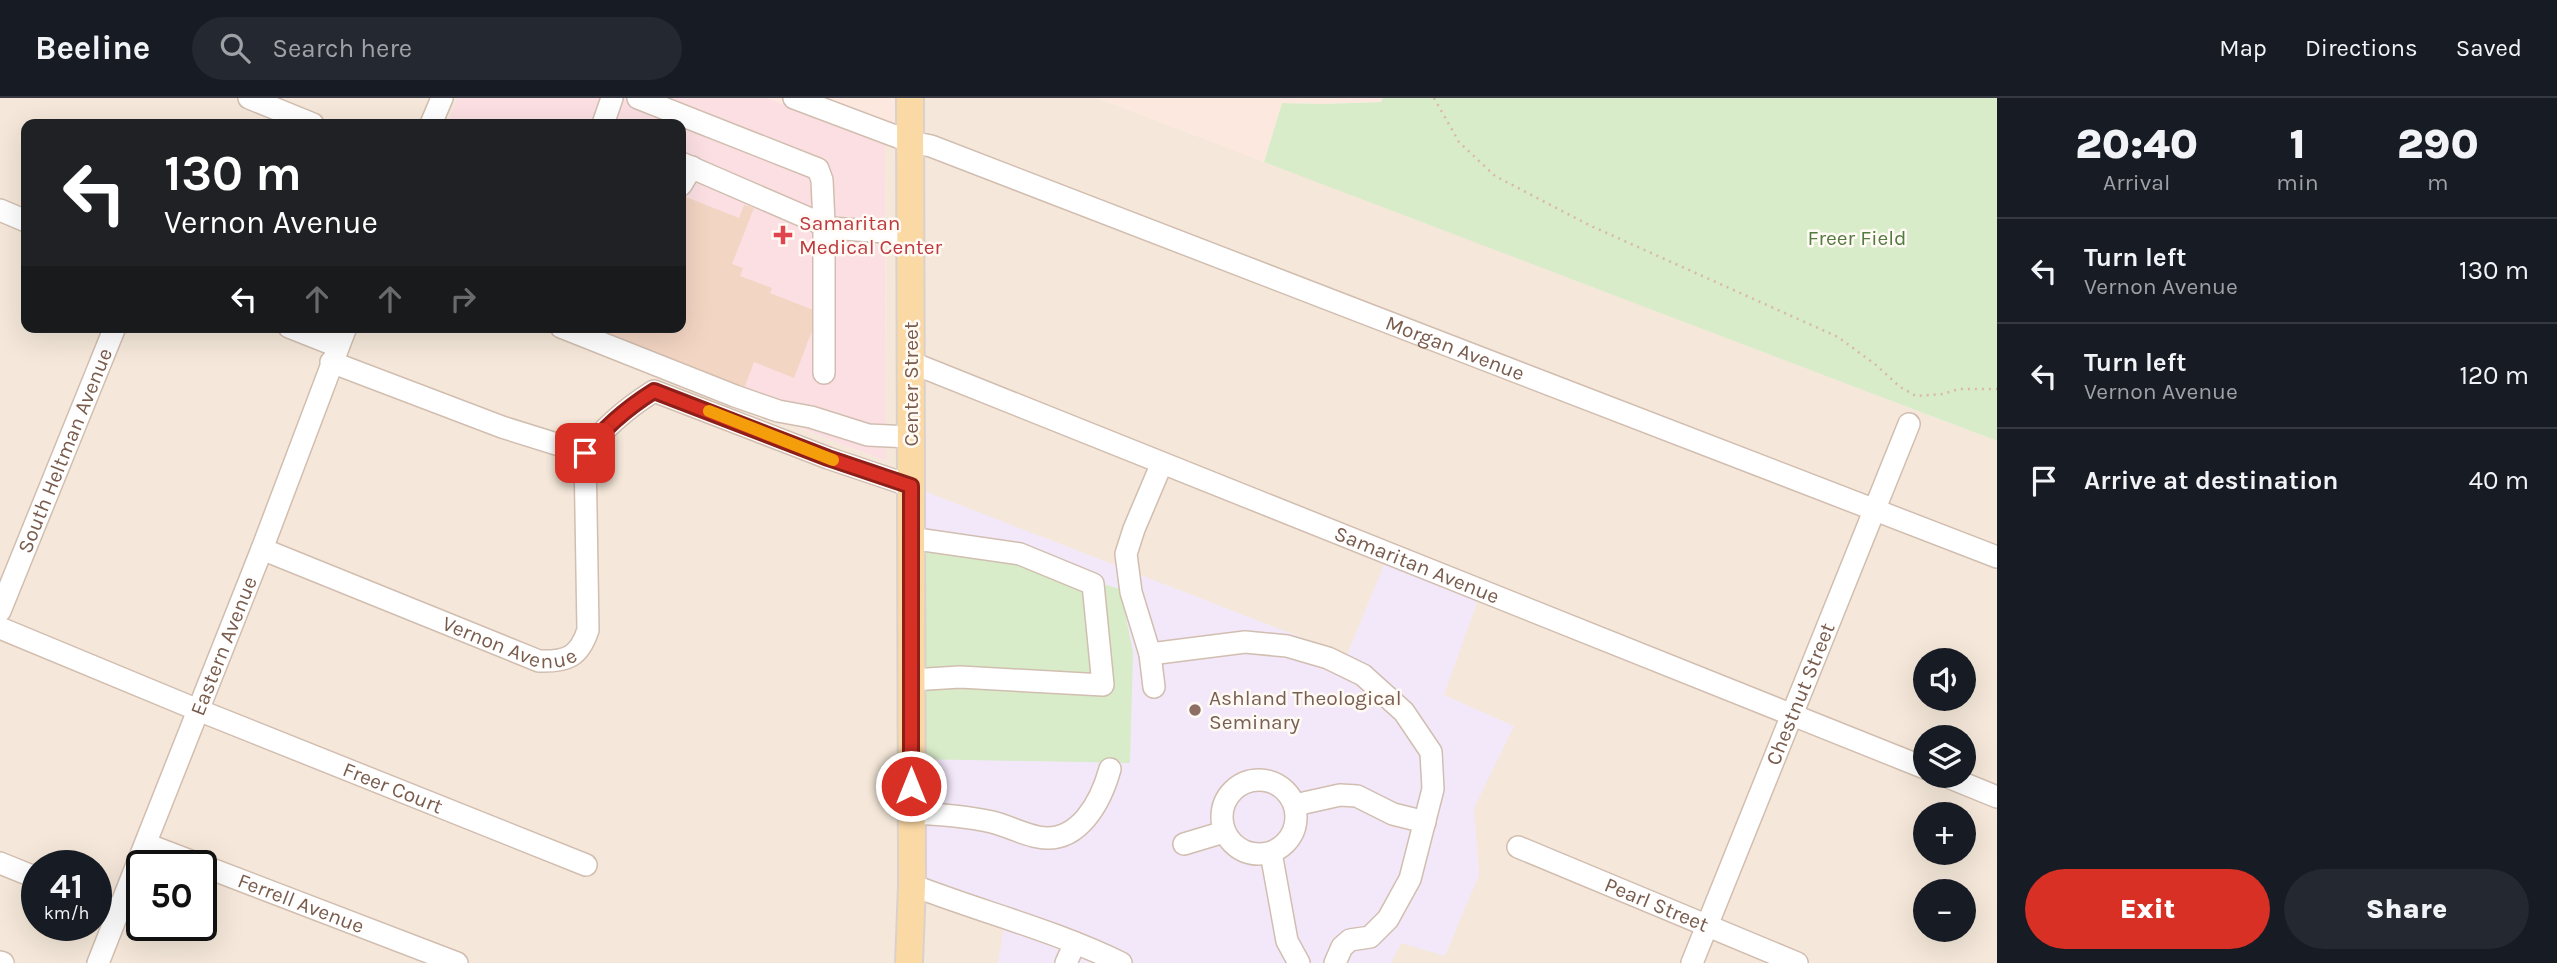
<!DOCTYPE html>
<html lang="en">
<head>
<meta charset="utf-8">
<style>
  :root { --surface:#171b24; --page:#242831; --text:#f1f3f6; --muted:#9ea1a6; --line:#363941; --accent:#d93025 }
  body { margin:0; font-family:Karla,sans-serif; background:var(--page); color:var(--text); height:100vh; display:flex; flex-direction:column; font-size:26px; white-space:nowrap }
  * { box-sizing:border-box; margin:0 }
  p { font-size:23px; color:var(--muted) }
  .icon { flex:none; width:38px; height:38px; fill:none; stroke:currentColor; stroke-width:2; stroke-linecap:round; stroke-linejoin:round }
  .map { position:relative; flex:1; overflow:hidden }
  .side { display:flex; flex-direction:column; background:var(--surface); width:560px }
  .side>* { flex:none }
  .top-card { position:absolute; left:21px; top:21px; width:665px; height:214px; border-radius:14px; box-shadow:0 7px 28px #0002; background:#202124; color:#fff; overflow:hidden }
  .buttons { position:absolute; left:1913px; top:550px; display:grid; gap:14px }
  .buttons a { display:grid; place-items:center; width:63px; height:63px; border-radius:50%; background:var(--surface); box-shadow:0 7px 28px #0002; font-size:35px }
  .speed { position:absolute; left:21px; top:752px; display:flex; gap:14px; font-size:35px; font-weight:700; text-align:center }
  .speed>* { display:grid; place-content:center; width:91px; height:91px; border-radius:50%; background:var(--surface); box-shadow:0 7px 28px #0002; line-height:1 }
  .speed small { font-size:18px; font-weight:400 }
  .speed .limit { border:4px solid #111; border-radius:10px; background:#fff; color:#111 }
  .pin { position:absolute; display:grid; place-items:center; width:60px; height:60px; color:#fff; margin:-30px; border-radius:14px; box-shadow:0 4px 10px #0006 }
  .me { position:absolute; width:77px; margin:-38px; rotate:0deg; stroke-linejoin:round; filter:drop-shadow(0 0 5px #0008) }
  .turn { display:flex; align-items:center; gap:24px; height:147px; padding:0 28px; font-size:32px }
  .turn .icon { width:91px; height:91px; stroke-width:2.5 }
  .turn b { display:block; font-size:49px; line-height:60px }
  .lanes { display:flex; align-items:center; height:66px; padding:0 28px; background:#0003; justify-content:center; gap:35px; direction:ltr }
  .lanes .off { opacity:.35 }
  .eta { display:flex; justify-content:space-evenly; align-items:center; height:119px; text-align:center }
  .eta b { font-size:42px; font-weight:800; line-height:49px }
  .cta { display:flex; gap:14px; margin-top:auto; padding:14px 28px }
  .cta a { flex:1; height:80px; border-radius:42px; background:var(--accent); color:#fff; font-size:28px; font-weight:800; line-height:80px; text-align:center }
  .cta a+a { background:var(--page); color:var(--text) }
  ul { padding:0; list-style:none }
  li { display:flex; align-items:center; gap:21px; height:105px; padding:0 28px; border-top:2px solid var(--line) }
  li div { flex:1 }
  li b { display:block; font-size:26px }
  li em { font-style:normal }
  header { display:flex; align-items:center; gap:42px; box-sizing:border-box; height:98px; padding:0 35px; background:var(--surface); border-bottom:2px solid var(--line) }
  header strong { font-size:33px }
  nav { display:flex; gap:38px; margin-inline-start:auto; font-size:24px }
  .search { width:490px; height:63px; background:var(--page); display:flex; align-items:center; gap:18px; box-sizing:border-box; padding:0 24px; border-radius:38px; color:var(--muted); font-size:26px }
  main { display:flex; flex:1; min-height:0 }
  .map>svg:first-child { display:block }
  .residential { fill:#f5e8da; fill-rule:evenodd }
  .commercial { fill:#fde8e0 }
  .education { fill:#f3e8fa }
  .medical { fill:#fbdfe3 }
  .green { fill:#d8ecc9 }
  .building { fill:#f3d5c3 }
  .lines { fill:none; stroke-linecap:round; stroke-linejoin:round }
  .minor-casing { stroke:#d1beb0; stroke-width:24 }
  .major-casing { stroke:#dad1cd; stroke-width:30 }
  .path { stroke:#d9b8a5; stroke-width:2.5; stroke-dasharray:2 5; stroke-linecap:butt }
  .minor { stroke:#fff; stroke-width:21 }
  .major { stroke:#fbd9a5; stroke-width:26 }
  .route-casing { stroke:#8d1f18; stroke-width:18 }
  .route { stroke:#d93025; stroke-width:12 }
  .slow { stroke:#f59e0b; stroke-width:12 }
  .health-dot { fill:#e0444e; stroke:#fffaf3; stroke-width:2.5 }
  .education-dot { fill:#8d6e63; stroke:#fffaf3; stroke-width:2.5 }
  .labels { text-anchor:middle; stroke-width:5; stroke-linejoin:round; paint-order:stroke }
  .health-label { font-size:21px; fill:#be3a42; stroke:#fffaf3; text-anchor:start }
  .park-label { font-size:21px; fill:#537a41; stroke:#fffaf3 }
  .street-label { font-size:21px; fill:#7a5c4d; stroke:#fffaf3 }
  .education-label { font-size:21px; fill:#785e54; stroke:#fffaf3; text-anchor:start }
</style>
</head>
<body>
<header>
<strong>Beeline</strong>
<div class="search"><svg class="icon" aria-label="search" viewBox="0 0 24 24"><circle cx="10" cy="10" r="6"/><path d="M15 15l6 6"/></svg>Search here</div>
<nav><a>Map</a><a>Directions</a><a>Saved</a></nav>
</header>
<main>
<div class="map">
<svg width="1997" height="865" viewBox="0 0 1997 865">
  <rect width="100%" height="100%" fill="#fdf6ec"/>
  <path class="residential" d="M0 0H457L446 26H26V229H536L886 363 885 45 917 0H1098L1997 343V865H0ZM1925 562H1964V600H1925ZM1925 639H1964V677H1925ZM1925 716H1964V754H1925ZM37 768H96V828H37ZM142 768H201V828H142ZM1925 793H1964V831H1925Z"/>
  <g class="commercial">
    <polygon points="767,0 917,0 885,45"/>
    <polygon points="1098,0 1383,0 1382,4 1322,6 1282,5 1264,64"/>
  </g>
  <polygon class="education" points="911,388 1347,557 1386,462 1479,499 1444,597 1514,628 1474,710 1479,777 1445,858 1401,845 1391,865 998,865 1005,824 912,787"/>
  <polygon class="medical" points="457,0 767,0 885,45 886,363 536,229 681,229 681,26 446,26"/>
  <g class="green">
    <polygon points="1383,0 1997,0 1997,343 1264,64 1282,5 1322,6 1381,4"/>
    <polygon points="914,448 1021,462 1120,491 1133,554 1130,665 916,661"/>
  </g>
  <polygon class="building" points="686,99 739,120 744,107 754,110 732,166 743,170 740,178 772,190 770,195 813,212 812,215 818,217 794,280 754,264 742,296 569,229 681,229 683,124 681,112"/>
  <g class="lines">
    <g class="minor-casing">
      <g id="minor">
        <polyline points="249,0 313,26"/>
        <polyline points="638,0 818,71 822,82 824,125 824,275"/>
        <path id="s1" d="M794 0 911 44 931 48 1997 459"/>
        <polyline points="431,26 442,0"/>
        <polyline points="603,26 612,0"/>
        <polyline points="681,65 831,130 911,136"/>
        <polyline points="681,87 692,69"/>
        <polyline points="0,112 26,123"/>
        <polyline points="289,229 337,248"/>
        <polyline points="561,229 735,298 778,313 811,319 868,337 910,339"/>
        <polyline points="331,264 502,329 585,355"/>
        <path id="s2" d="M910 264 1925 670"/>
        <polyline points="910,440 1020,456 1093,486 1103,587 960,579 911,582"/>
        <path id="s3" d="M262 451 539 563C567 564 579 559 588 532L585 355C604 329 627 310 654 293L828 360 911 388"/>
        <path id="s4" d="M0 513 115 229"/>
        <path id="s5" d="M0 530 198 612 586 767"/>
        <polyline points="1150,556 1245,544 1287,548 1328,560 1363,577 1404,614 1431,654 1433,691 1410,781 1388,821 1370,839 1350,842 1342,849 1335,865"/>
        <polyline points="1154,589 1150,556 1131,494 1126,456 1134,431 1162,365"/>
        <polyline points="1943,677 1997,699"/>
        <circle cx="1259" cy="719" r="37"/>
        <polyline points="1295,707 1340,697 1357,698 1393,716 1425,724"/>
        <path d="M911 715C938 716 965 718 992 724 1008 728 1022 736 1038 739 1079 747 1101 703 1110 671"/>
        <path id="s6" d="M146 746 457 865"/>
        <polyline points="1184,746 1224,734"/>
        <path id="s7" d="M1518 749 1797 865"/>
        <polyline points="1271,755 1287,843 1299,865"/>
        <polyline points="0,765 37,780"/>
        <path d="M912 787C981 814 1054 832 1121 865"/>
        <polyline points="96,804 118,813"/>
        <polyline points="0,864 3,865"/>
        <path id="s8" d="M98 865 262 451 346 229"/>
        <polyline points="1066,865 1075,845"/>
        <path id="s9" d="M1692 865 1909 326"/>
      </g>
    </g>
    <g class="major-casing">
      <polyline id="major" points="909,865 912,787 910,0"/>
    </g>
    <polyline class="path" points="1434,0 1459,44 1495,78 1589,127 1838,239 1876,267 1900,289 1916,298 1943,296 1959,291 1997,291"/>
    <use href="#minor" class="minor"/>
    <use href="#major" class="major"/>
  </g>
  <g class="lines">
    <g class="route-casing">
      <path id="route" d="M585 355C604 329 627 310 654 293L828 360 911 388V688"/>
    </g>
    <use href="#route" class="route"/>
    <polyline class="slow" points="709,313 833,362"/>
  </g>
  <path class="health-dot" d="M779.5 126.5h7v7h7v7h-7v7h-7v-7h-7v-7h7z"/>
  <circle class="education-dot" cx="1195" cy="612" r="7"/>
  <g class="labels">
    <g class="health-label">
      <text x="799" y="132">Samaritan<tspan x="799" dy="24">Medical Center</tspan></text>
    </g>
    <g class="park-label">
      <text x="1857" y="147">Freer Field</text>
    </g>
    <g class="street-label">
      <text dy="7" stroke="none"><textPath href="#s1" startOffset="707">Morgan Avenue</textPath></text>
      <text transform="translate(911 286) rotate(-90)" y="7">Center Street</text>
      <text dy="7" stroke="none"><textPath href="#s4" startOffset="173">South Heltman Avenue</textPath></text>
      <text dy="7" stroke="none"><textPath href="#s2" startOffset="546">Samaritan Avenue</textPath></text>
      <text dy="7" stroke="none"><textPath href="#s3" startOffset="266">Vernon Avenue</textPath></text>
      <text dy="7" stroke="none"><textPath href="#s8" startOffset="341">Eastern Avenue</textPath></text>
      <text dy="7" stroke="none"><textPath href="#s9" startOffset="290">Chestnut Street</textPath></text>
      <text dy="7" stroke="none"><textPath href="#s5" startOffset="424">Freer Court</textPath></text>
      <text dy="7" stroke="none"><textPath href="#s6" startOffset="166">Ferrell Avenue</textPath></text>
      <text dy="7" stroke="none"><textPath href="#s7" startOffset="150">Pearl Street</textPath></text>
    </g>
    <g class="education-label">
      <text x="1209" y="607">Ashland Theological<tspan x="1209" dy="24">Seminary</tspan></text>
    </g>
  </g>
</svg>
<div class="buttons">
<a><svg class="icon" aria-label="sound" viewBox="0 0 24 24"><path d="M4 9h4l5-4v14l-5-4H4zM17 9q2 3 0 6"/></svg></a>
<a><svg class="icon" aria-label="layers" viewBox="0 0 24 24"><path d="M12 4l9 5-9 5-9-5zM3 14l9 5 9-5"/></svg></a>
<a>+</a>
<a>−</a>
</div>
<div class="speed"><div>41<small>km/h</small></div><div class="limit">50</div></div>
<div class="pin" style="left:585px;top:355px;background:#d93025"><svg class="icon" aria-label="arrive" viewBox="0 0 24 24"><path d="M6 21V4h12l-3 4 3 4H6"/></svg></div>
<svg class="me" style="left:911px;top:688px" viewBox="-20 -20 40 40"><circle r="17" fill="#d93025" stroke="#fff" stroke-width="3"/><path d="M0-11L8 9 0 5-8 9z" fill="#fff"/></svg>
<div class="top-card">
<div class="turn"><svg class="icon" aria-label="left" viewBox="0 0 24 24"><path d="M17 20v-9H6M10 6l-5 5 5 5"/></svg><div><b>130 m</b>Vernon Avenue</div></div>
<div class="lanes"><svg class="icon" aria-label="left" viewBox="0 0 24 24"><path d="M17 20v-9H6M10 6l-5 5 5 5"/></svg><svg class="icon off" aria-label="ahead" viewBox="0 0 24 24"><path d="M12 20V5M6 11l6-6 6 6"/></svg><svg class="icon off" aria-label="ahead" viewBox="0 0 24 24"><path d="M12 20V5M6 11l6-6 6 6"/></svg><svg class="icon off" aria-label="right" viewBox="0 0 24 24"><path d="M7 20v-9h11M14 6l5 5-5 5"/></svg></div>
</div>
</div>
<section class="side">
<div class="eta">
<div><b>20:40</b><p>Arrival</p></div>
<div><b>1</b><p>min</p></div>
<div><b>290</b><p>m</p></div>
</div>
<ul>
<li><svg class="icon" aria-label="left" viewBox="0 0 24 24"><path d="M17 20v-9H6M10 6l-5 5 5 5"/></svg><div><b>Turn left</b><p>Vernon Avenue</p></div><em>130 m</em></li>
<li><svg class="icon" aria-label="left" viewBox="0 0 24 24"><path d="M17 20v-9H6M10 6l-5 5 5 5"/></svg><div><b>Turn left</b><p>Vernon Avenue</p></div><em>120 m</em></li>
<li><svg class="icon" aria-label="arrive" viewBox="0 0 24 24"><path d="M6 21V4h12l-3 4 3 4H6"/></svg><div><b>Arrive at destination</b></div><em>40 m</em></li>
</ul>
<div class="cta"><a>Exit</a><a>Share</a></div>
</section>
</main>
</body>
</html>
